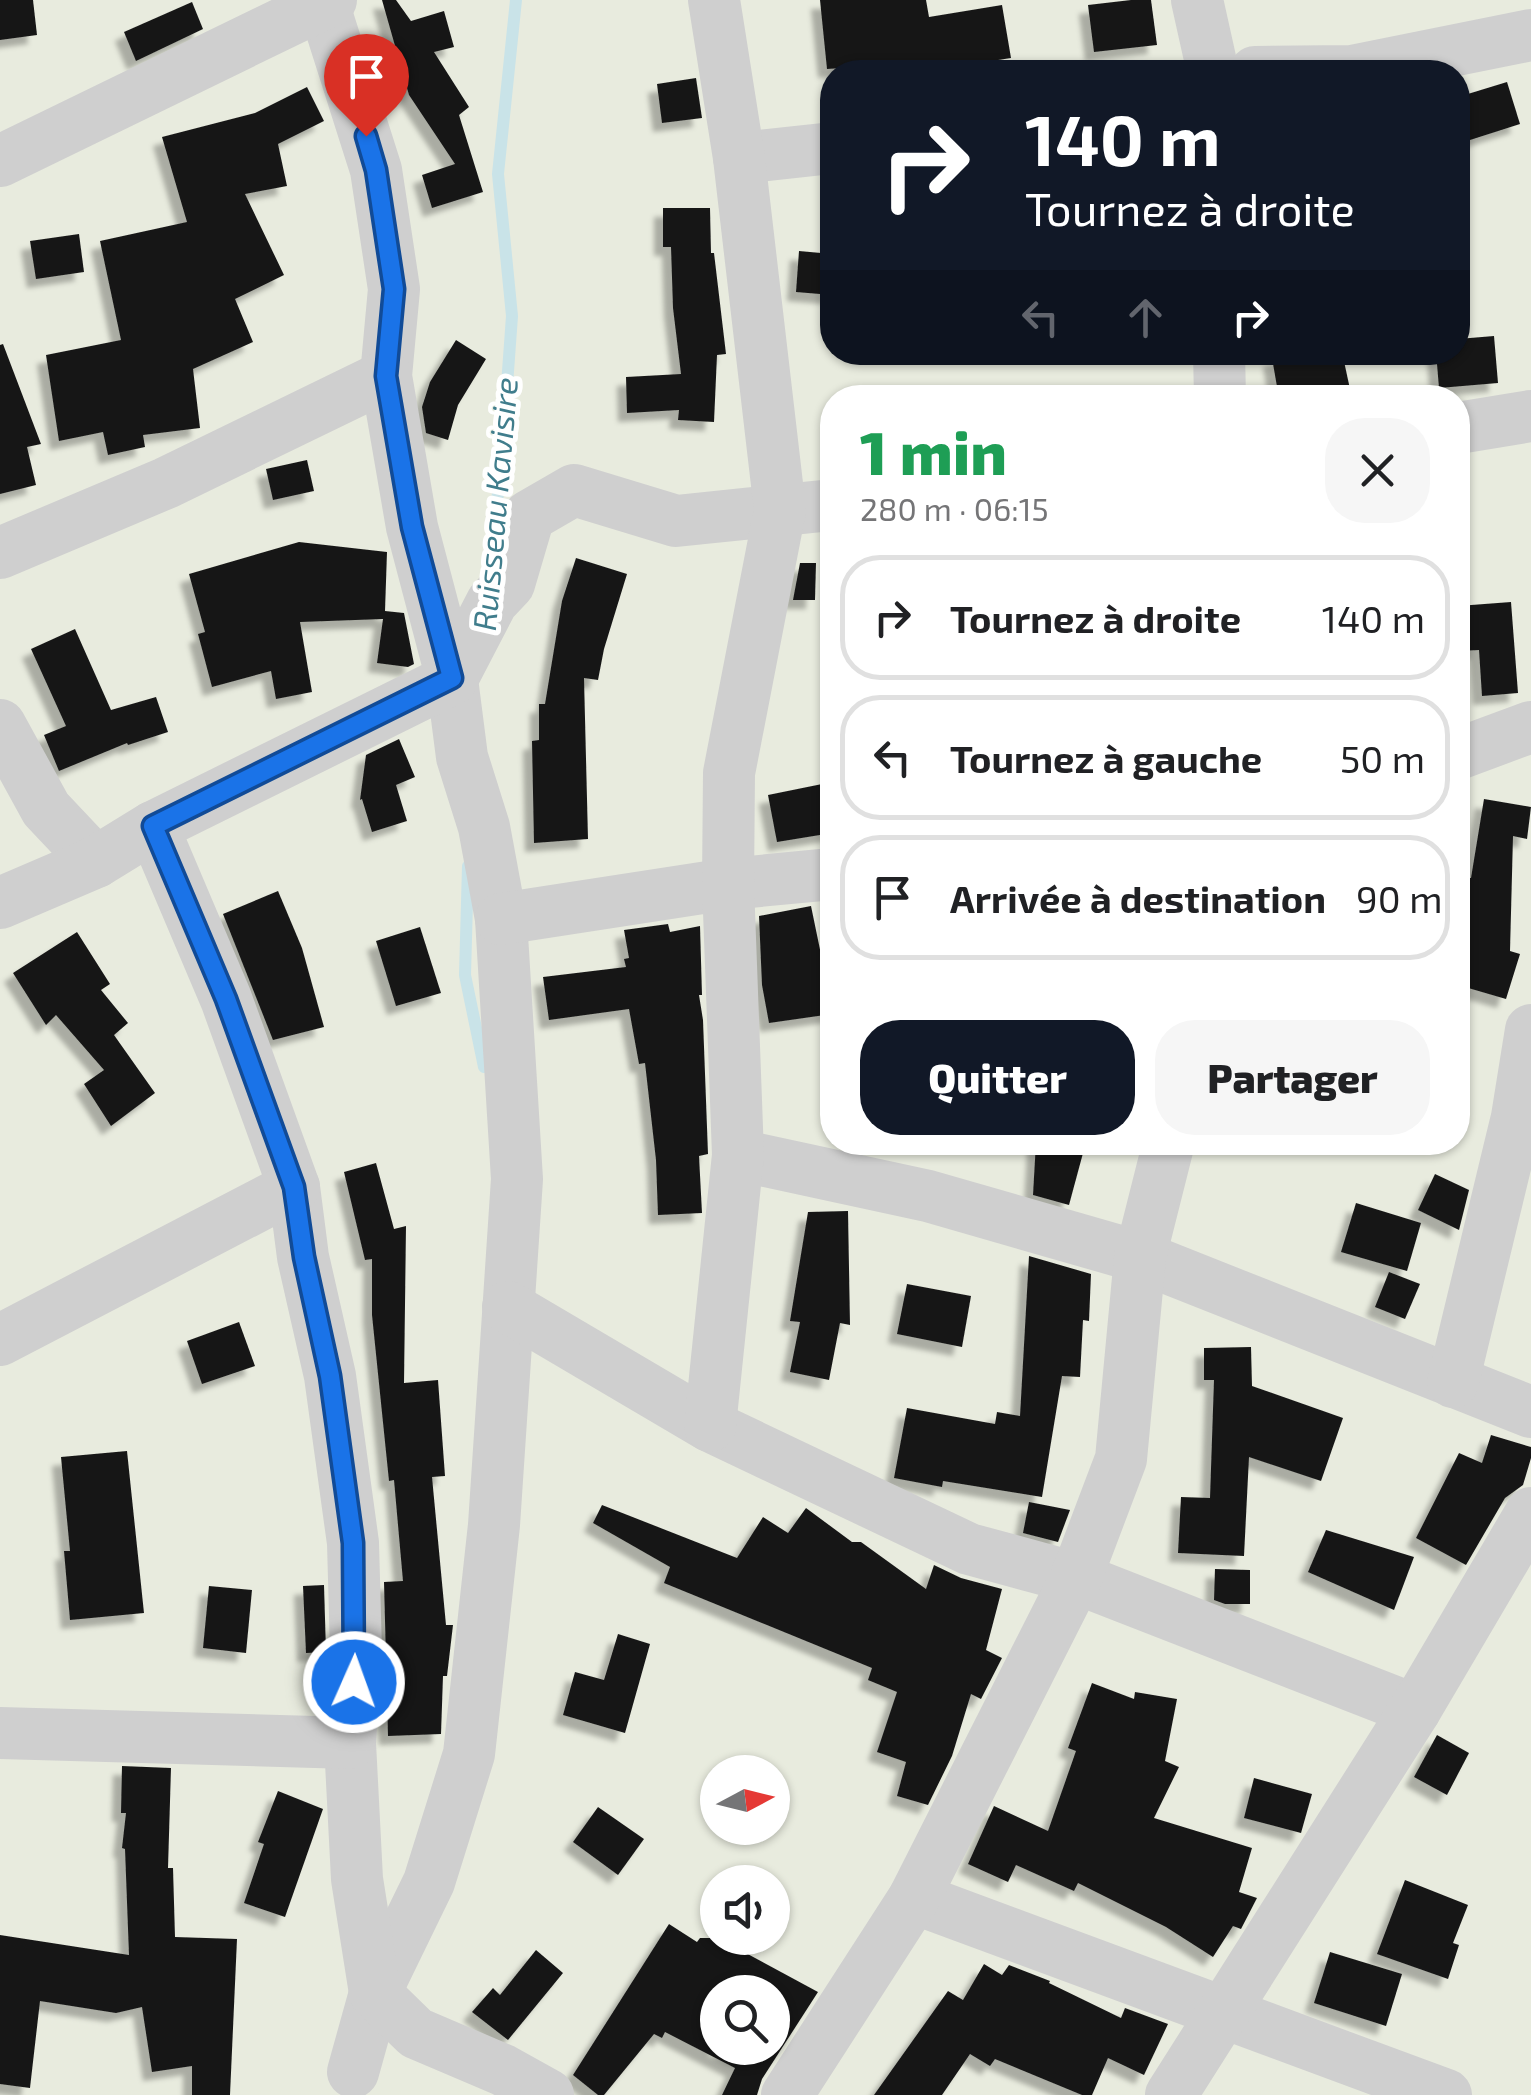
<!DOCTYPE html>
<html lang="fr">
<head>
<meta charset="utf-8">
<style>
  :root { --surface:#fff; --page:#f6f6f6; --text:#202124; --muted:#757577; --line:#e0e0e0; --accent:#111827 }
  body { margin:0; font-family:"Exo 2",sans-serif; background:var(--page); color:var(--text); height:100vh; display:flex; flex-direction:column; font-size:38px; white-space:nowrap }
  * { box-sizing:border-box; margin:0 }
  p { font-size:32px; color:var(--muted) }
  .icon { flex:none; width:55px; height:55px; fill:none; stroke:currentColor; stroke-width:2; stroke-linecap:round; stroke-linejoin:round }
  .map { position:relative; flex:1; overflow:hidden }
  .panel { position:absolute; left:820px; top:385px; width:650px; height:770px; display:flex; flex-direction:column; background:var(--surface); border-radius:40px; box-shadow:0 2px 8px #0004 }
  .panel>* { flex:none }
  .top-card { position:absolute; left:820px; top:60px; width:650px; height:305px; border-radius:40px; box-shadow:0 2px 8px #0004; background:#111827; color:#fff; overflow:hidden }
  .needle { width:65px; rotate:83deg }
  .tools { position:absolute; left:700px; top:1755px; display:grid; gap:20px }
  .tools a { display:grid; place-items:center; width:90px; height:90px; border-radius:50%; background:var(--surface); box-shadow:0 2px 8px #0004; font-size:50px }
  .pin { position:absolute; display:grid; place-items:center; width:85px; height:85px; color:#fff; margin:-102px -42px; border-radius:50% 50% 50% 0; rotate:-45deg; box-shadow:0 0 10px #0007 }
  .pin .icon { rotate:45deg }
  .me { position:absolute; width:110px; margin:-55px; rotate:2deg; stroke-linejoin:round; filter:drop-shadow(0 0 8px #0008) }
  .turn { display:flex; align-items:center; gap:35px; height:210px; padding:0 40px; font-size:45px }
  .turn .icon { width:130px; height:130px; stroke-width:2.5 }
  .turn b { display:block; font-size:70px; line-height:85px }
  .lanes { display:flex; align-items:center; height:95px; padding:0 40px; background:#0003; justify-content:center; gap:50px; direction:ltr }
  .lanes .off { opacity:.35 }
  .round { display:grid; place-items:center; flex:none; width:105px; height:105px; border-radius:40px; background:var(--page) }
  .headline { display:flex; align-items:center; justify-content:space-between; height:170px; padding:0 40px }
  h1 { font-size:60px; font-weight:800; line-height:75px; color:#1e9e55 }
  .primary-button { display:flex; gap:20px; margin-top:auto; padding:20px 40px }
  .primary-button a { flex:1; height:115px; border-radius:40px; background:var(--accent); color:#fff; font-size:40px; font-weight:800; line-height:115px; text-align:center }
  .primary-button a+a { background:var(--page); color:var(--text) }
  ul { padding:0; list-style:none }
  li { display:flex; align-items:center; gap:30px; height:125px; margin:0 20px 15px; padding:0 20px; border:5px solid var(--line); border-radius:40px }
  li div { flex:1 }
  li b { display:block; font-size:38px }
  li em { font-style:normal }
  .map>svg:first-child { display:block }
  .green { fill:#e8ebde; fill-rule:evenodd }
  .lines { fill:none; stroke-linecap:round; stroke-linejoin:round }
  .stream { stroke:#c9e3e8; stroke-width:12 }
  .building { fill:#191919; fill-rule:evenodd; filter:url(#shadow) }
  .minor { stroke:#cfcfcf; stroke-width:52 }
  .route-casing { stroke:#114b97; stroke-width:25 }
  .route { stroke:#1a73e8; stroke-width:18 }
  .labels { text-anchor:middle; stroke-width:10; stroke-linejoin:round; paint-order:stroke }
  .water-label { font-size:32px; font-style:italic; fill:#407d8c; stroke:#fff }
</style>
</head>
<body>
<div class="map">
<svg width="1531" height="2095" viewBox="0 0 1531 2095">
  <defs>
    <filter id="shadow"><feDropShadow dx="-9" dy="9" stdDeviation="2.5" flood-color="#0004"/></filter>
  </defs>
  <rect width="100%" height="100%" fill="#fff"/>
  <path class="green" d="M0 0H1531V2095H0ZM832 72H1458V352H832ZM832 398H1458V1142H832ZM718 1772H772V1828H718ZM718 1882H772V1938H718ZM718 1992H772V2048H718Z"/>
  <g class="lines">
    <g class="stream">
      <polyline points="489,567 501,468 512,316 498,174 516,0"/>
      <polyline points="468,866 465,975 484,1067"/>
    </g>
  </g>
  <g class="building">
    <polygon points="0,0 33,0 37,35 0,40"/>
    <polygon points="382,0 396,0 411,21 444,11 454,47 434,52 469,107 459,115 483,192 432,208 422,175 455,164 409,95"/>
    <polygon points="820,0 926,0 929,17 1002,5 1011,58 940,69 941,72 902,72 900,64 827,69"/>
    <polygon points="1131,0 1151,0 1157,45 1094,52 1088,5"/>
    <polygon points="192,2 203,29 136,61 124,32"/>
    <polygon points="696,78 702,118 662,123 657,84"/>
    <polygon points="1507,82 1520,124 1470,140 1458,97"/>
    <polygon points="307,87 324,121 278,144 287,186 245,194 284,275 235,299 253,342 193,369 200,428 143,435 145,447 108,455 103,432 59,441 46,355 121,340 100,241 187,222 162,137 255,113"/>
    <polygon points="663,208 710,208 711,253 714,253 726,354 717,355 714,422 678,420 679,410 627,413 626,377 681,374 673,308 671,247 663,247"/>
    <polygon points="79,234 84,272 36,279 30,241"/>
    <polygon points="799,251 832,254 832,295 796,292"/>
    <polygon points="1494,336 1498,383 1439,388 1436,352 1458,352 1458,339"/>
    <polygon points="456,340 486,359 458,405 448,440 426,433 422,407 430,382"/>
    <polygon points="3,344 41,444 27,447 36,485 0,494 0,345"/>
    <polygon points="1300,352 1342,352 1350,389 1310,398 1279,398 1272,358"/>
    <polygon points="307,460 314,491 273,500 266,469"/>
    <polygon points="299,542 387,552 385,611 404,613 414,664 408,667 377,663 383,619 300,622 312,692 276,699 271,671 212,687 198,634 205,632 189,574"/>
    <polygon points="576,558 627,574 604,649 598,680 584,678 588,839 534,843 532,741 539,740 539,704 545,704 562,601"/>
    <polygon points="800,563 816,563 815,600 793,600"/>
    <polygon points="1511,602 1518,693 1482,696 1479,650 1458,651 1458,606"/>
    <polygon points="75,629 111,710 156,697 168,732 128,745 127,743 59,771 44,735 66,726 31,649"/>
    <polygon points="399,739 415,777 396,785 407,821 372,832 362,799 360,800 366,755"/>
    <polygon points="832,782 832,833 777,842 768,795"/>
    <polygon points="1484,799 1531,807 1527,839 1513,836 1510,951 1520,954 1506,999 1458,985 1458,965 1468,932 1468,878 1471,878"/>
    <polygon points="278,891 302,948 324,1027 273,1040 223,914"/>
    <polygon points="811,906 823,964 832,963 832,1014 769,1023 762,985 759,916"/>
    <polygon points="668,924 670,932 700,926 702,995 699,995 703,1020 708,1154 699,1156 702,1213 658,1215 656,1160 645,1063 639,1064 629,1009 549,1020 543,977 626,967 624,959 629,958 624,930"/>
    <polygon points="420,927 441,993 396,1006 376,941"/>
    <polygon points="77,932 110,984 101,990 128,1023 114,1035 155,1093 111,1126 84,1084 104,1070 56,1015 46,1025 13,973"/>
    <polygon points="1036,1142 1086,1142 1069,1205 1033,1195"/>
    <polygon points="376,1163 394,1229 406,1226 404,1383 438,1380 445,1476 432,1477 446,1625 453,1625 447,1676 443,1676 441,1734 388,1736 384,1582 403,1581 394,1480 389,1481 372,1315 372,1259 365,1260 344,1172"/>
    <polygon points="1435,1174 1469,1190 1459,1230 1418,1210"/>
    <polygon points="1356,1203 1421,1223 1407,1271 1341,1252"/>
    <polygon points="848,1211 850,1325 840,1323 829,1380 790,1372 800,1322 790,1321 808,1212"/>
    <polygon points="1029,1256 1091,1274 1089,1321 1083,1320 1080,1377 1062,1376 1042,1497 943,1481 942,1487 894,1478 907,1408 995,1424 997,1412 1020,1416"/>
    <polygon points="1389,1272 1420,1284 1405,1319 1375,1307"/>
    <polygon points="907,1284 971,1296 962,1347 897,1334"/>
    <polygon points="239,1322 255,1366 202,1384 187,1341"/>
    <polygon points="1251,1347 1252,1386 1343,1418 1321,1481 1249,1457 1244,1556 1178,1553 1181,1497 1210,1498 1214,1380 1204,1380 1204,1348"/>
    <polygon points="1491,1435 1531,1447 1531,1458 1523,1485 1505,1498 1466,1565 1416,1538 1459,1453 1482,1463"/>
    <polygon points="127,1451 144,1613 70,1620 64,1551 70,1551 61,1457"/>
    <polygon points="1029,1502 1070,1510 1058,1542 1023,1533"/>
    <polygon points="602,1505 737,1558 763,1517 788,1533 806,1508 852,1542 861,1542 926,1589 934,1565 961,1578 1002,1589 986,1650 1002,1658 981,1699 971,1694 952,1756 928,1805 897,1796 906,1762 877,1752 897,1692 868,1680 872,1668 664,1583 670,1567 593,1523"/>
    <polygon points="1326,1530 1414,1557 1394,1610 1308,1572"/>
    <polygon points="1215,1569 1250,1570 1250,1604 1225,1604 1214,1600"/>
    <polygon points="324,1585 326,1652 306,1653 303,1586"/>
    <polygon points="209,1586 252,1590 246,1653 203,1648"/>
    <polygon points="618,1634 650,1644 625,1733 563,1715 575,1672 604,1680"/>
    <polygon points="1092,1683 1134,1699 1135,1692 1177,1699 1165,1761 1179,1767 1154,1818 1252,1848 1239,1892 1257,1898 1241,1929 1233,1926 1213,1957 1166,1927 1078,1883 1074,1891 1016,1865 1008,1882 968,1864 994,1806 1048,1831 1076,1751 1068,1748"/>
    <polygon points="1437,1735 1469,1753 1447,1795 1414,1777"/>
    <polygon points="122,1766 171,1768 168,1868 173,1868 175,1937 237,1939 230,2095 192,2095 192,2066 152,2072 142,2007 116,2013 40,2001 30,2088 0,2084 0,1935 129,1955 125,1849 122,1848 126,1813 121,1813"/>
    <polygon points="1254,1778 1312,1794 1301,1833 1244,1818"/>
    <polygon points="278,1791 323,1809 285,1917 244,1903 264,1844 258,1842"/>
    <polygon points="598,1807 644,1839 618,1875 573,1842"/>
    <polygon points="1405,1880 1468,1905 1453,1943 1459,1945 1448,1979 1377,1954"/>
    <path d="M669 1924 697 1942 700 1938H718L818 1992 762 2079 757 2095H722L735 2068 665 2032 662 2038 654 2034 604 2095H598L573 2075ZM718 1992H772V2048H718Z"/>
    <polygon points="536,1950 563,1973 508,2040 472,2012 493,1988 500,1995"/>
    <polygon points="1330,1952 1402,1974 1386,2026 1314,2003"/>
    <polygon points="984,1964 1002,1975 1009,1965 1050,1981 1049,1983 1121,2018 1125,2008 1168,2024 1144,2075 1108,2058 1092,2095 1082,2095 995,2059 990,2066 970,2054 942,2095 874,2095 948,1991 963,2000"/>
  </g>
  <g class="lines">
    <g class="minor">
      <polyline points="322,0 376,170 394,289 386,376 412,527 452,679 462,757 484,827 501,919 517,1179 494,1525 469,1754 429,1882 375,1993 353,2072"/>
      <polyline points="1197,0 1213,72"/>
      <polyline points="1255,72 1352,71 1531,35"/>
      <polyline points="739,158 832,148"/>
      <polyline points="0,161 331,0"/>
      <polyline points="1219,352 1220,398"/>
      <polyline points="1458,428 1531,416"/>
      <polyline points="0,553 166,483 386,376"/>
      <polyline points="0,725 46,809 96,862"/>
      <polyline points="1458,754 1531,727"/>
      <polyline points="153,827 226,999 294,1187 303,1257 330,1376 353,1543 356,1652 350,1743 357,1879 375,1993 416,2033 503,2070 548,2095"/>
      <polyline points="0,903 96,862 153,827 452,679 492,602 509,584 529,516 574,490 676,521 832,505"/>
      <polyline points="501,919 728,884 832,874"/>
      <polyline points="738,1155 928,1196 1140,1257 1531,1412"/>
      <polyline points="508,1307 710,1426 969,1549 1076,1578 1415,1710"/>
      <polyline points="0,1340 294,1187"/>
      <polyline points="1453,1382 1517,1117 1531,1030"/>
      <polyline points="710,1426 738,1155 728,884 729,773 780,510 739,158 714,0"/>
      <polyline points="0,1733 350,1743"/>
      <polyline points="914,1898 1446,2095"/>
      <polyline points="787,2095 914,1898 1076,1578 1121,1459 1140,1257 1169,1142"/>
      <polyline points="1171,2095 1415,1710 1531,1513"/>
    </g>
  </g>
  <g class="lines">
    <g class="route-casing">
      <polyline id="route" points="354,1682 353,1543 330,1376 304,1257 294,1187 226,999 153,826 452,678 412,527 386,376 394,289 376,170 366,136"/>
    </g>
    <use href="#route" class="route"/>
  </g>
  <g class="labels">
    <g class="water-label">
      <text transform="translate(496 504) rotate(-85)" y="11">Ruisseau Kavisire</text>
    </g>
  </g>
</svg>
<div class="tools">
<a><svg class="needle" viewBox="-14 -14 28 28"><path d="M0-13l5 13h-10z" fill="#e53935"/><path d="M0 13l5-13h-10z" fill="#757577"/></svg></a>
<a><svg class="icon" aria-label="sound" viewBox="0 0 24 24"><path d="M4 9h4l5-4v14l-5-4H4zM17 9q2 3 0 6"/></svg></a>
<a><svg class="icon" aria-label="search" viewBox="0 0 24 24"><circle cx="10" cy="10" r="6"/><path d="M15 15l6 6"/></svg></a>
</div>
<div class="pin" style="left:366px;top:136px;background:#d93025"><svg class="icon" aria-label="arrive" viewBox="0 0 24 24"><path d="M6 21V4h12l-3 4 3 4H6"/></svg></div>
<svg class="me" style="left:354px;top:1682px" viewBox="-20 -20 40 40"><circle r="17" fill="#1a73e8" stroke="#fff" stroke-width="3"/><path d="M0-11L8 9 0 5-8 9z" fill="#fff"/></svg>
<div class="top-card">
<div class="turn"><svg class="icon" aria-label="right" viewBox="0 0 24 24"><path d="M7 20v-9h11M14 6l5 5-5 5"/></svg><div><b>140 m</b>Tournez à droite</div></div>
<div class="lanes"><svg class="icon off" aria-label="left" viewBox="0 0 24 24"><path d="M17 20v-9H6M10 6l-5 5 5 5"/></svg><svg class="icon off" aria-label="ahead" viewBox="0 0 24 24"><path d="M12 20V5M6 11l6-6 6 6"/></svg><svg class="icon" aria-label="right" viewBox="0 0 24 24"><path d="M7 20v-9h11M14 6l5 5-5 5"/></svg></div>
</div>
<section class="panel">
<div class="headline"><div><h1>1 min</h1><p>280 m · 06:15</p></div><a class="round"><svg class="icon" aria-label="close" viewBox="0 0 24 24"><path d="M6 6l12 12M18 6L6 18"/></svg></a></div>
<ul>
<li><svg class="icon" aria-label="right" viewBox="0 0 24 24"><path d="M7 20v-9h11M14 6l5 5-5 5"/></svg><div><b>Tournez à droite</b></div><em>140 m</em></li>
<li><svg class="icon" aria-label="left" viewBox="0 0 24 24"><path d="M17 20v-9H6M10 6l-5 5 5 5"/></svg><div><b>Tournez à gauche</b></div><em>50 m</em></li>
<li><svg class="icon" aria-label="arrive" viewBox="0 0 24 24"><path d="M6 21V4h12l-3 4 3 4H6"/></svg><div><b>Arrivée à destination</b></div><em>90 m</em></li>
</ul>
<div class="primary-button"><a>Quitter</a><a>Partager</a></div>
</section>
</div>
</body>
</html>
